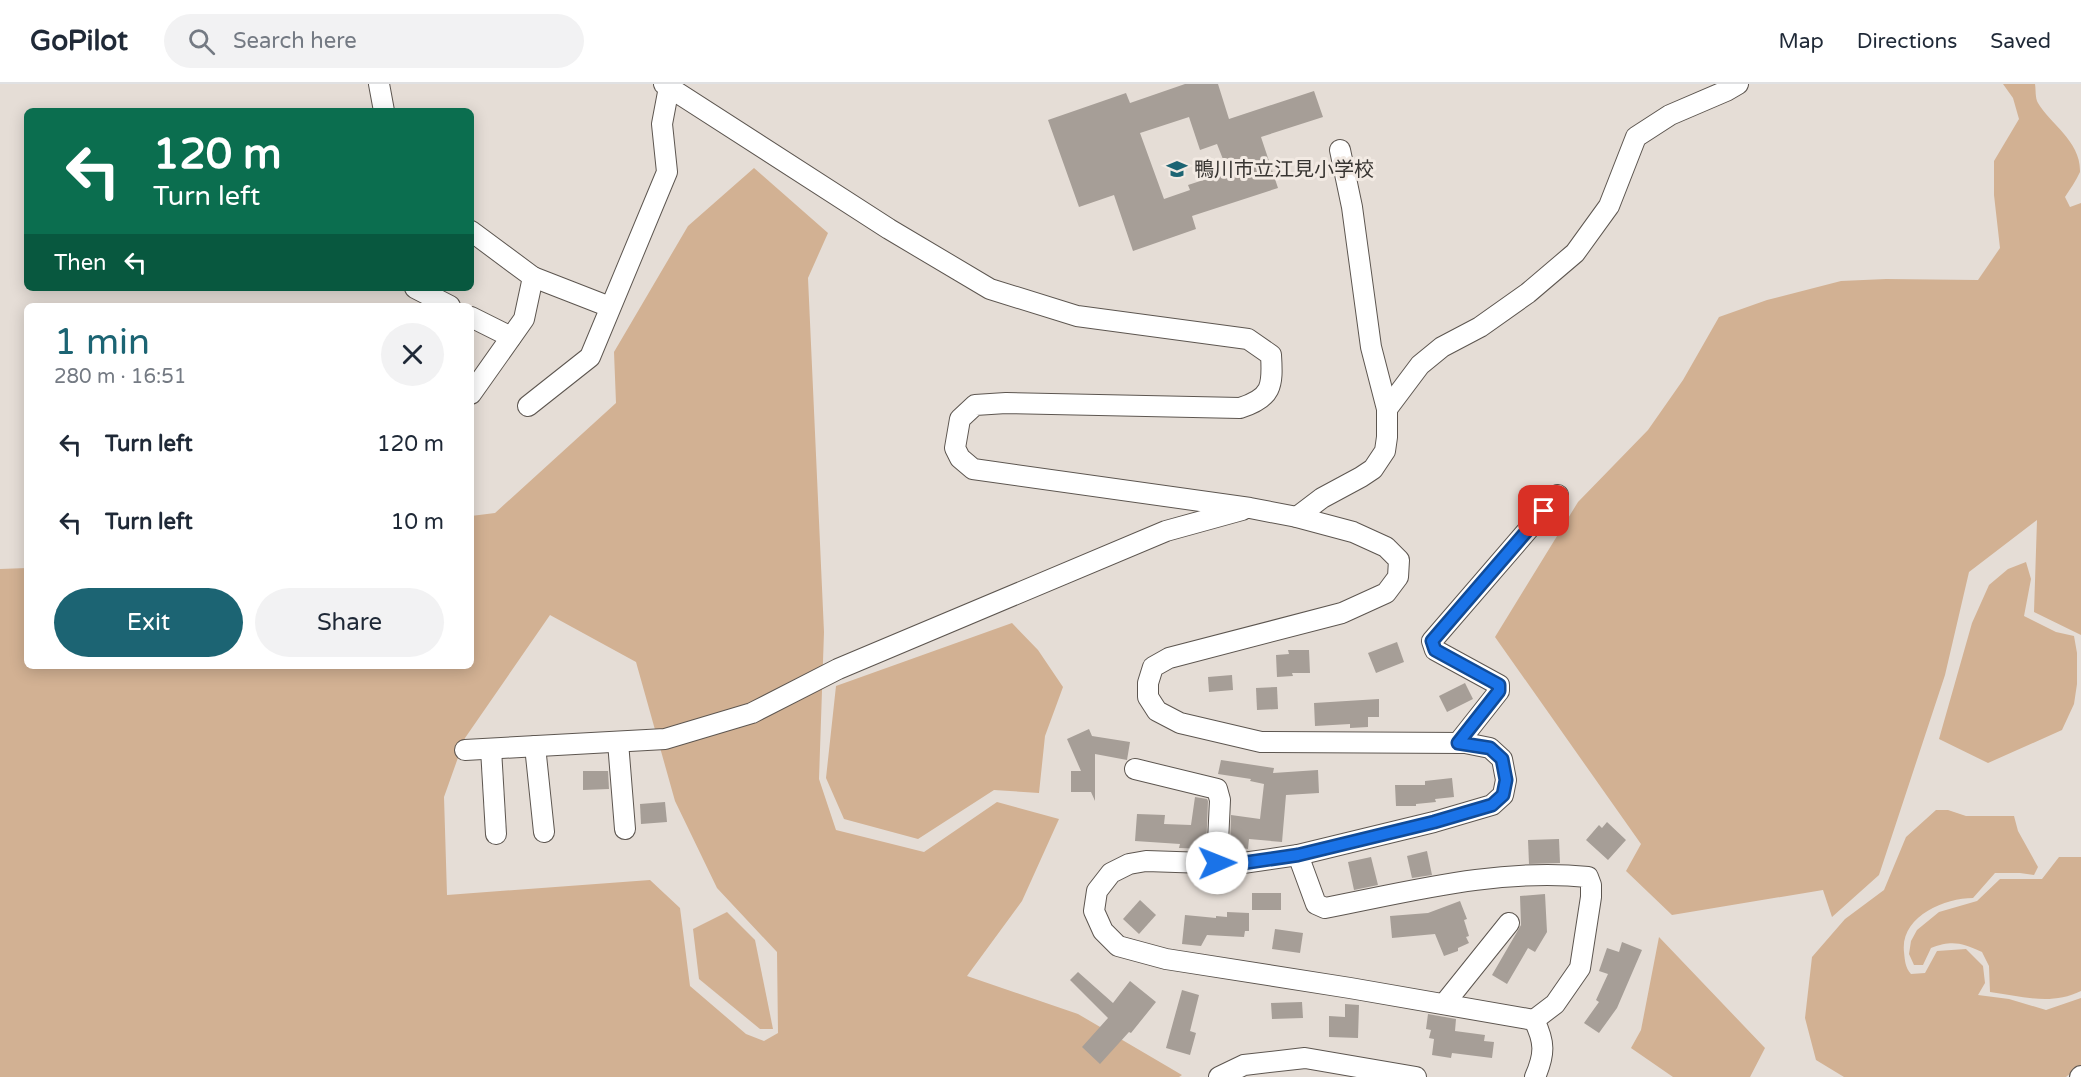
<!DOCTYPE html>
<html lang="en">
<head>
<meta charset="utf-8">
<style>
  :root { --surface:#fff; --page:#f2f2f3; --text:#1f2937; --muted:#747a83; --line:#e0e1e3; --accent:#1c6473 }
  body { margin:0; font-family:"Varela Round","Noto Sans JP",sans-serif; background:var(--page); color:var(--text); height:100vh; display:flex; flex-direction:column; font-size:22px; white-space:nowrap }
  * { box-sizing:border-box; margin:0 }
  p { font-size:20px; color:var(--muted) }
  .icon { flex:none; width:33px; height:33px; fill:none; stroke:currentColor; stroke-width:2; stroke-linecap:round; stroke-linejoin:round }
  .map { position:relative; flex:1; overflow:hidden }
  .panel { position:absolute; left:24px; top:219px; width:450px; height:366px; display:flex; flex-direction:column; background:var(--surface); border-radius:9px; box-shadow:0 3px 15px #0003 }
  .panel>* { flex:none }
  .guide { position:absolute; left:24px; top:24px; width:450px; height:183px; border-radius:9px; box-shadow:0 3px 15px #0003; background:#0b6e4f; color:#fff; overflow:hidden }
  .pin { position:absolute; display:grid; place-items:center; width:51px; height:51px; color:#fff; margin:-26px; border-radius:12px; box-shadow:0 3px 9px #0006 }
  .me { position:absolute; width:66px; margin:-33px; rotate:89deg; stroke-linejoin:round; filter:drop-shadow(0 0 4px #0008) }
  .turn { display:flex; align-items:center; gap:21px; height:126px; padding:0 30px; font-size:27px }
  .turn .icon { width:78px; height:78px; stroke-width:2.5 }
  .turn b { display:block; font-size:42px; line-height:51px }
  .then { display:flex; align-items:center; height:57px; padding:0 30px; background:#0003; gap:12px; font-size:22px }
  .round { display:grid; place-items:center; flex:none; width:63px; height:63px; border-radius:32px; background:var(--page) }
  .headline { display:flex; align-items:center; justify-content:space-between; height:102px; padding:0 30px }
  h1 { font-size:36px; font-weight:600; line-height:45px; color:var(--accent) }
  .primary-button { display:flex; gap:12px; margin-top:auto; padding:12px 30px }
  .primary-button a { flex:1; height:69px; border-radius:36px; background:var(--accent); color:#fff; font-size:24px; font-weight:600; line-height:69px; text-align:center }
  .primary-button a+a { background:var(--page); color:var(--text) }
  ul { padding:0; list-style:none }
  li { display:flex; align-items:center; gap:18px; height:78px; padding:0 30px }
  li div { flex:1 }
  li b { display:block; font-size:22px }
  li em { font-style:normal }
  header { display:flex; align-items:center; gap:36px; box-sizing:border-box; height:84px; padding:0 30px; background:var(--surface); border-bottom:2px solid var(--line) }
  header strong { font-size:28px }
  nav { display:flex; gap:33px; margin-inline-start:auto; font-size:21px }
  .search { width:420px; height:54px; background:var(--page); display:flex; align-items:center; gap:15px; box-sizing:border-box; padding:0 21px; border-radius:33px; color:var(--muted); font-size:22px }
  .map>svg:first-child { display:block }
  .green { fill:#d2b193; fill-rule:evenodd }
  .building { fill:#a69e97; fill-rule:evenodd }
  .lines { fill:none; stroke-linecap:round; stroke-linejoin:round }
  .minor-casing { stroke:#5d5650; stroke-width:22 }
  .minor { stroke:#fff; stroke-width:20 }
  .route-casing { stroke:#114b97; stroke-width:15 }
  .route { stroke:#1a73e8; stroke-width:10 }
  .labels { text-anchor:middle; stroke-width:6; stroke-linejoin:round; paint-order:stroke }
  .poi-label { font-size:20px; fill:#373431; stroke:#f2eae3; text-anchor:start }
</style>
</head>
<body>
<header>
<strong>GoPilot</strong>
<div class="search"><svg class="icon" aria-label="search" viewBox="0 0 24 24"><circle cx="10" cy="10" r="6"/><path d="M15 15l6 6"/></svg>Search here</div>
<nav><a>Map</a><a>Directions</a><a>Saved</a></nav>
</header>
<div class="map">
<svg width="2081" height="993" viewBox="0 0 2081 993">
  <rect width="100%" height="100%" fill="#e5ddd6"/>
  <g class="green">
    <path d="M2003 0H2035C2036 6 2035 14 2038 19 2050 40 2081 57 2080 88 2076 97 2070 105 2065 113L2070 123 2081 119V551L2034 528 2037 436 1969 488 1945 591 1879 791 1832 833 1823 806 1672 831 1626 787 1641 760 1495 553 1578 418 1648 346 1683 296 1719 233 1767 216 1841 197 1886 195 1978 196 2000 164 1994 111V77L2019 35 2013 14Z"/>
    <path d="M754 84 828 149 808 194 824 548 819 695 836 746 924 768 997 718 1059 735 1022 817 967 892 1078 930 1182 991 1179 993H0V485L27 484V582H471V432L495 429 616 319 614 268 688 142ZM550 531 636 578 675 717 717 804 777 868 778 949 764 957 746 950 690 902 680 824 650 796 447 811 444 713 465 654Z"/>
    <polygon points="2026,478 2031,495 2024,532 2056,548 2074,552 2077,569 2077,600 2074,620 2062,646 1988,679 1939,655 1972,539 1989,501 2008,485"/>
    <polygon points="1012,539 1038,566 1063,603 1045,652 1039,709 994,706 918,755 844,735 826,694 836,602"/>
    <path d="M1936 726H1948L1966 732H2014L2018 747 2038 783 2034 791 2020 789H1995L1973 814C1944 814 1900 833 1904 868 1905 877 1905 883 1911 890L1925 889 1937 867 1966 865 1983 882 1985 899 1978 911 2009 915 2046 926 2081 914V981L2066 993H1844L1816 976 1805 934 1812 873 1845 835 1884 806 1906 753Z"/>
    <path d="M2059 773H2081V907C2050 922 2022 912 1990 908L1989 882 1982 868C1961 859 1953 856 1931 864L1923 881H1914L1909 870 1911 857 1917 846 1939 828 1977 817 2000 795H2042Z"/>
    <polygon points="727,828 755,856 773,945 760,945 699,895 693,845"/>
    <polygon points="1659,853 1765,964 1750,993 1673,993 1631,964 1641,946"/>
  </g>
  <g class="building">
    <path d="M1185 0H1218L1229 35 1314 7 1323 33 1261 53 1278 104 1192 132 1196 145 1133 167 1114 111 1079 123 1048 36 1126 9 1130 19ZM1189 33 1200 66 1217 60 1228 88 1188 101 1190 106 1164 115 1140 49Z"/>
    <polygon points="1397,558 1404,578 1376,589 1368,569"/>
    <polygon points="1288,566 1309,566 1310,589 1292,589 1293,592 1277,593 1276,571 1289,570"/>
    <polygon points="1232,591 1233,606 1209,608 1208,593"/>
    <polygon points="1465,599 1473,615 1447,628 1439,612"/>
    <polygon points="1277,603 1278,625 1257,626 1256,604"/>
    <polygon points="1379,615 1379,633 1368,633 1368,643 1350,644 1350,640 1315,642 1314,619"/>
    <polygon points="1089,645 1092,652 1130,658 1127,676 1095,670 1095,717 1091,708 1071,708 1071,687 1081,687 1067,655"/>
    <polygon points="1221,676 1274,684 1273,689 1318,686 1319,709 1286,711 1282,758 1249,755 1248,765 1230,762 1231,731 1260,735 1264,700 1250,697 1251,695 1218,690"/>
    <polygon points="583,687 608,687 609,705 583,706"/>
    <polygon points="1452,694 1454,713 1435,715 1436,718 1416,720 1416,722 1396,722 1395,701 1425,701 1425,697"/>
    <polygon points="1195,713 1207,715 1208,717 1206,765 1179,764 1180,760 1135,757 1137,730 1165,731 1164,740 1191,741"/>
    <polygon points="665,718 667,738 641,740 640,720"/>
    <polygon points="1607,738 1626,756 1608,776 1586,756 1599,741 1602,744"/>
    <polygon points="1559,755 1560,779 1529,780 1528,756"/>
    <polygon points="1427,767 1432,791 1412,794 1407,772"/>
    <polygon points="1371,773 1378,801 1354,806 1348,778"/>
    <rect x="1252" y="809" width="29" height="17"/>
    <polygon points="1545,810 1547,848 1535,868 1528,864 1507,900 1492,891 1521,841 1520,812"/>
    <polygon points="1140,816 1156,831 1139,850 1123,835"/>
    <polygon points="1460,817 1467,835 1464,836 1469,852 1466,853 1469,859 1458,864 1458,867 1444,872 1435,850 1392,854 1390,832 1428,829"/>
    <polygon points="1227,828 1249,829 1249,847 1245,847 1244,853 1207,851 1201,862 1182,860 1185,831 1216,834 1216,832 1227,833"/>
    <polygon points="1275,845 1303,849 1300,869 1272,865"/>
    <polygon points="1622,858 1642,866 1617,924 1599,949 1584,939 1599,918 1596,916 1608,890 1599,887 1607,864 1619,868"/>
    <polygon points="1078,888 1113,919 1130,897 1156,918 1131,949 1129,948 1100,980 1082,963 1108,934 1070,896"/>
    <polygon points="1182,906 1199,911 1190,947 1196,949 1190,971 1166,964"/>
    <polygon points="1302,918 1303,934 1272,935 1271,919"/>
    <polygon points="1345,920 1359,921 1358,954 1329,953 1329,932 1345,933"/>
    <polygon points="1428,930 1456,935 1455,947 1485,951 1484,957 1494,958 1492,974 1452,969 1451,974 1432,971 1434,955 1429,954 1431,946 1426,945"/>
  </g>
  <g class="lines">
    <g class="minor-casing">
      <g id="minor">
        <polyline points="379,0 384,27"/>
        <path d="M664 0 889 145 990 205 1077 232 1248 255 1271 271C1273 302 1272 314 1240 324L1006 319 975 321 960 335 955 364 960 374 973 385 1250 424 1297 433 1353 448 1386 463 1399 476 1398 493 1386 509 1342 529 1169 574 1153 583 1148 599V613L1157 627 1180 639 1261 658 1465 659 1490 664 1502 675 1506 696 1503 711 1492 721 1434 738 1298 771 1236 780 1146 777 1129 780 1111 789 1097 807 1094 827 1103 847 1118 862 1166 875 1350 904 1534 936C1545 958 1545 970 1535 993"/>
        <polyline points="471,147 533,193 524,235 471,310"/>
        <polyline points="533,193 610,223"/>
        <polyline points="415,204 450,222"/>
        <polyline points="471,233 511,253"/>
        <polyline points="528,322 590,273 667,88 662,40 669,3"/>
        <polyline points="1387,325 1420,281 1442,263 1480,243 1528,209 1575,169 1609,122 1636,53 1670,31 1726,7 1738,0"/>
        <polyline points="1297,433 1322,414 1361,393 1373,385 1385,367 1387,353 1387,325 1371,263 1352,123 1340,66"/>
        <polyline points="618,658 625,745"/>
        <polyline points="1458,659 1499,607 1499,601 1435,566 1432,557 1558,411"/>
        <polyline points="535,662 544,748"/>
        <polyline points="491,665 496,750"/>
        <polyline points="465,666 665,655 752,629 838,585 1166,447 1242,426"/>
        <polyline points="1135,685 1217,705 1220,716 1217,779"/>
        <path d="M1298 771 1316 820 1325 824C1412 807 1499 784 1588 793L1591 801V813L1580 884 1555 920 1534 936"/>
        <polyline points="1444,920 1509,839"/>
        <polyline points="1219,993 1244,981 1305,974 1416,993"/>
        <polyline points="2080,993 2081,992"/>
      </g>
    </g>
    <use href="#minor" class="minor"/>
  </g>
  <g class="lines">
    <g class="route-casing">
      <polyline id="route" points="1217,779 1236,780 1298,771 1434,738 1492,721 1503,711 1506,696 1502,675 1490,664 1458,659 1499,607 1499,601 1435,566 1432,557 1544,427"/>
    </g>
    <use href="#route" class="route"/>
  </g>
  <defs>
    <g id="school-bare" transform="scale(1.62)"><path d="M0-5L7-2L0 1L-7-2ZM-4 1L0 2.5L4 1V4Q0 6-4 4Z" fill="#1c6473" stroke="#f2eae3" stroke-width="2.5" paint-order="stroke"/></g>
  </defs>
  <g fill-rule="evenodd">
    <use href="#school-bare" x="1177" y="85"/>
  </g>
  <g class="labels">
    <g class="poi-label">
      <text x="1194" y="92">鴨川市立江見小学校</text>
    </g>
  </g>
</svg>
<div class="pin" style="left:1544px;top:427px;background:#d93025"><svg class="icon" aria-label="arrive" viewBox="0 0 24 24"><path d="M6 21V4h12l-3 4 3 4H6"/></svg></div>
<svg class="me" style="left:1217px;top:779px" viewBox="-20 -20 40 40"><circle r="19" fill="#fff"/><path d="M0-13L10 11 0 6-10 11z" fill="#1a73e8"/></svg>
<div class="guide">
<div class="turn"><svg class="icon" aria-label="left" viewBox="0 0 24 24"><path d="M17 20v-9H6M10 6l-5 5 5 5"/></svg><div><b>120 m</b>Turn left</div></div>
<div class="then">Then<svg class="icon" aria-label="left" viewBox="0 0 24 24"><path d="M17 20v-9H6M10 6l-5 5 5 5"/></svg></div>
</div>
<section class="panel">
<div class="headline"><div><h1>1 min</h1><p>280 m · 16:51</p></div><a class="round"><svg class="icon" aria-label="close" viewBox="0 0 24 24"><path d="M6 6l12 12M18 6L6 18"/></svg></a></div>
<ul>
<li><svg class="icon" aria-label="left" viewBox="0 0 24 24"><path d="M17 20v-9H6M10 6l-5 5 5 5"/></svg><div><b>Turn left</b></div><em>120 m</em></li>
<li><svg class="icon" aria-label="left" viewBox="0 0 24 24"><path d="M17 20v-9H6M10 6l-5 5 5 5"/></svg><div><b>Turn left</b></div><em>10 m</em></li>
</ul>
<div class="primary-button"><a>Exit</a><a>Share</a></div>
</section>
</div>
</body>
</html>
